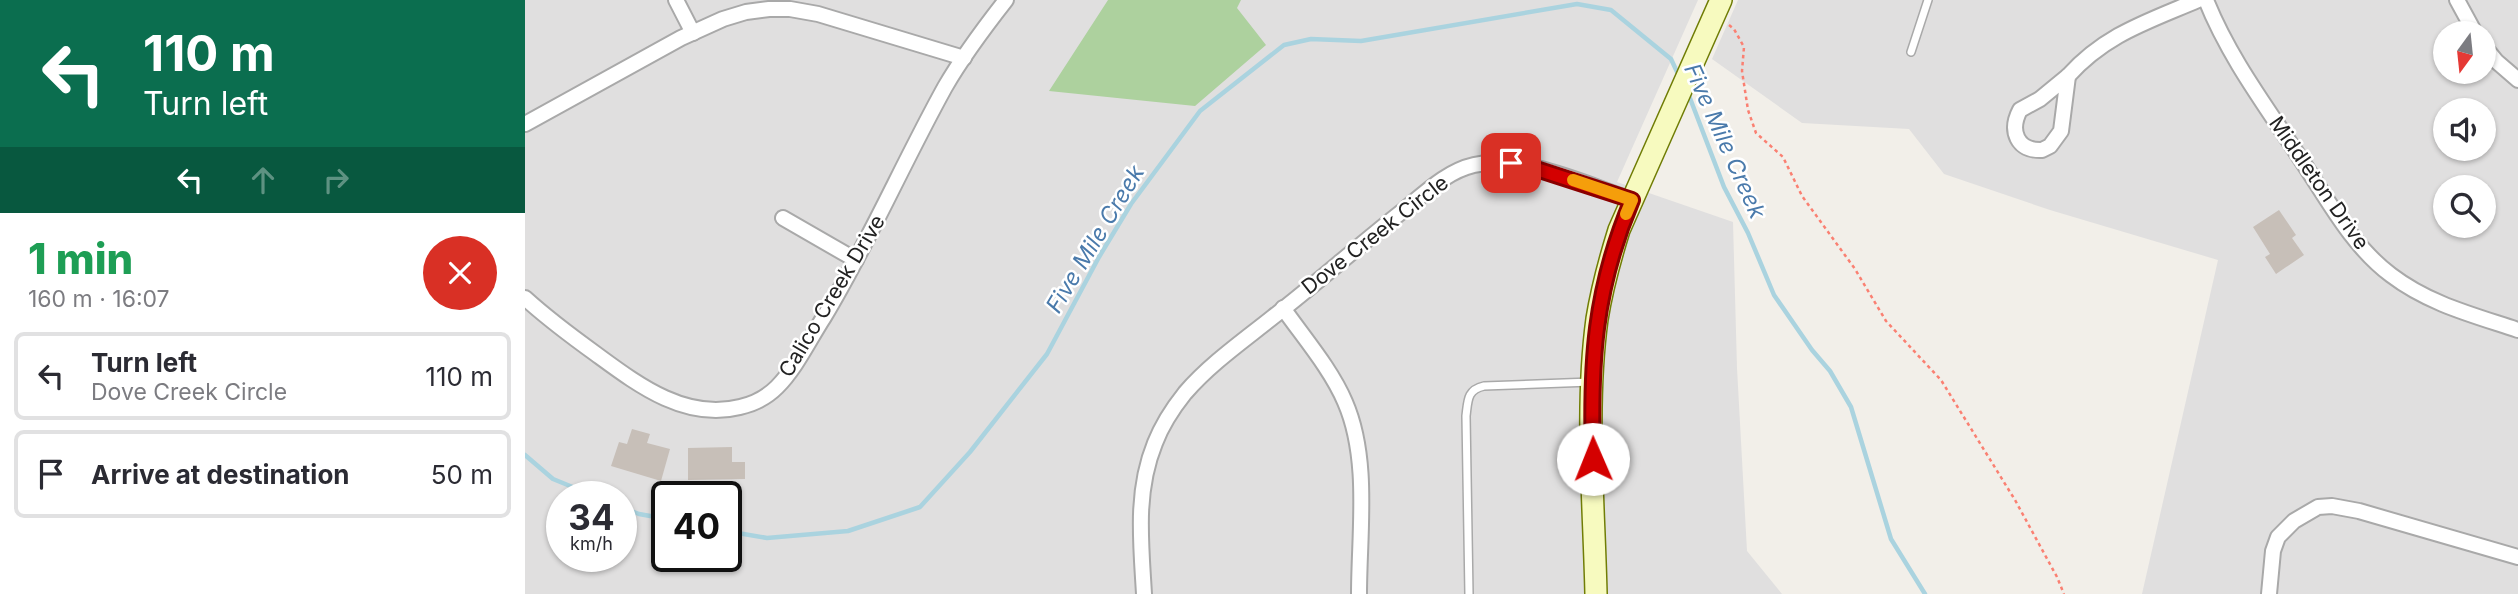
<!DOCTYPE html>
<html lang="en">
<head>
<meta charset="utf-8">
<style>
  :root { --surface:#fff; --page:#f2f2f3; --text:#2b2b33; --muted:#7c7c81; --line:#e1e1e2 }
  body { margin:0; font-family:Inter,sans-serif; background:var(--page); color:var(--text); height:100vh; display:flex; flex-direction:column; font-size:26px; white-space:nowrap }
  * { box-sizing:border-box; margin:0 }
  p { font-size:23px; color:var(--muted) }
  .icon { flex:none; width:38px; height:38px; fill:none; stroke:currentColor; stroke-width:2; stroke-linecap:round; stroke-linejoin:round }
  .map { position:relative; flex:1; overflow:hidden }
  .details { display:flex; flex-direction:column; background:var(--surface); width:525px }
  .details>* { flex:none }
  .guide { background:#0b6e4f; color:#fff; overflow:hidden }
  .needle { width:46px; rotate:195deg }
  .buttons { position:absolute; left:1908px; top:21px; display:grid; gap:14px }
  .buttons a { display:grid; place-items:center; width:63px; height:63px; border-radius:50%; background:var(--surface); box-shadow:0 2px 5px #0004; font-size:35px }
  .speed { position:absolute; left:21px; top:481px; display:flex; gap:14px; font-size:35px; font-weight:700; text-align:center }
  .speed>* { display:grid; place-content:center; width:91px; height:91px; border-radius:50%; background:var(--surface); box-shadow:0 2px 5px #0004; line-height:1 }
  .speed small { font-size:18px; font-weight:400 }
  .speed .limit { border:4px solid #111; border-radius:10px; background:#fff; color:#111 }
  .pin { position:absolute; display:grid; place-items:center; width:60px; height:60px; color:#fff; margin:-30px; border-radius:14px; box-shadow:0 4px 10px #0006 }
  .me { position:absolute; width:77px; margin:-38px; rotate:359deg; stroke-linejoin:round; filter:drop-shadow(0 0 5px #0008) }
  .turn { display:flex; align-items:center; gap:24px; height:147px; padding:0 28px; font-size:32px }
  .turn .icon { width:91px; height:91px; stroke-width:2.5 }
  .turn b { display:block; font-size:49px; line-height:60px }
  .lanes { display:flex; align-items:center; height:66px; padding:0 28px; background:#0003; justify-content:center; gap:35px; direction:ltr }
  .lanes .off { opacity:.35 }
  .round { display:grid; place-items:center; flex:none; width:74px; height:74px; border-radius:37px; background:var(--page) }
  .summary { display:flex; align-items:center; justify-content:space-between; height:119px; padding:0 28px }
  h1 { font-size:42px; font-weight:800; line-height:52px; color:#1e9e55 }
  ul { padding:0; list-style:none }
  li { display:flex; align-items:center; gap:21px; height:88px; margin:0 14px 10px; padding:0 14px; border:4px solid var(--line); border-radius:10px }
  li div { flex:1 }
  li b { display:block; font-size:26px }
  li em { font-style:normal }
  main { display:flex; flex:1; min-height:0 }
  .map>svg:first-child { display:block }
  .residential { fill:#e0dfdf; fill-rule:evenodd }
  .forest { fill:#add19e }
  .lines { fill:none; stroke-linecap:round; stroke-linejoin:round }
  .stream { stroke:#aad3df; stroke-width:4.5 }
  .building { fill:#c7bfb8 }
  .lane-casing { stroke:#a9a9a9; stroke-width:10 }
  .street-casing { stroke:#a9a9a9; stroke-width:18 }
  .secondary-casing { stroke:#707d05; stroke-width:24 }
  .path { stroke:#fa8072; stroke-width:2.5; stroke-dasharray:3.5 3.5; stroke-linecap:butt }
  .lane { stroke:#fff; stroke-width:7 }
  .street { stroke:#fff; stroke-width:14 }
  .secondary { stroke:#f7fabf; stroke-width:21 }
  .route-casing { stroke:#8a0000; stroke-width:18 }
  .route { stroke:#d40000; stroke-width:12 }
  .slow { stroke:#f59e0b; stroke-width:12 }
  .labels { text-anchor:middle; stroke-width:5; stroke-linejoin:round; paint-order:stroke }
  .street-label { font-size:21px; fill:#222; stroke:#fff }
  .water-label { font-size:23px; font-style:italic; fill:#4a7aab; stroke:#fff }
</style>
</head>
<body>
<main>
<section class="details">
<div class="guide">
<div class="turn"><svg class="icon" aria-label="left" viewBox="0 0 24 24"><path d="M17 20v-9H6M10 6l-5 5 5 5"/></svg><div><b>110 m</b>Turn left</div></div>
<div class="lanes"><svg class="icon" aria-label="left" viewBox="0 0 24 24"><path d="M17 20v-9H6M10 6l-5 5 5 5"/></svg><svg class="icon off" aria-label="ahead" viewBox="0 0 24 24"><path d="M12 20V5M6 11l6-6 6 6"/></svg><svg class="icon off" aria-label="right" viewBox="0 0 24 24"><path d="M7 20v-9h11M14 6l5 5-5 5"/></svg></div>
</div>
<div class="summary"><div><h1>1 min</h1><p>160 m · 16:07</p></div><a class="round" style="background:#d93025;color:#fff"><svg class="icon" aria-label="close" viewBox="0 0 24 24"><path d="M6 6l12 12M18 6L6 18"/></svg></a></div>
<ul>
<li><svg class="icon" aria-label="left" viewBox="0 0 24 24"><path d="M17 20v-9H6M10 6l-5 5 5 5"/></svg><div><b>Turn left</b><p>Dove Creek Circle</p></div><em>110 m</em></li>
<li><svg class="icon" aria-label="arrive" viewBox="0 0 24 24"><path d="M6 21V4h12l-3 4 3 4H6"/></svg><div><b>Arrive at destination</b></div><em>50 m</em></li>
</ul>
</section>
<div class="map">
<svg width="1993" height="594" viewBox="0 0 1993 594">
  <rect width="100%" height="100%" fill="#f2efe9"/>
  <g class="residential">
    <path d="M0 0H1173L1092 182 1208 222 1212 368 1222 551 1257 594H0ZM37 497H96V556H37ZM142 497H201V556H142Z"/>
    <path d="M1213 0H1993V594H1617L1693 260 1525 210 1419 174 1384 129 1277 123 1187 59ZM1920 33H1958V72H1920ZM1920 110H1958V149H1920ZM1920 187H1958V226H1920Z"/>
  </g>
  <polygon class="forest" points="583,0 716,0 712,8 741,45 670,106 524,91"/>
  <g class="lines">
    <g class="stream">
      <polyline points="1163,93 1199,187 1223,233 1249,295 1287,350 1305,371 1326,407 1366,539 1400,594"/>
      <polyline points="0,455 28,479 72,497"/>
      <polyline points="96,507 114,514 142,519"/>
      <polyline points="201,531 242,538 323,531 395,507 445,452 522,354 574,257 606,204 675,111 759,45 786,39 836,41 1052,4 1086,10 1146,59 1154,76"/>
    </g>
  </g>
  <g class="building">
    <polygon points="1754,210 1771,235 1767,238 1779,255 1751,274 1740,257 1745,254 1728,227"/>
    <polygon points="107,429 125,434 122,443 145,449 136,481 86,466 94,442 102,444"/>
    <polygon points="207,447 207,462 220,462 220,479 163,480 163,448"/>
  </g>
  <g class="lines">
    <g class="lane-casing">
      <g id="lane">
        <polyline points="1386,52 1403,0"/>
        <path d="M944 594 941 416C943 400 942 390 959 386L1066 382"/>
      </g>
    </g>
    <g class="street-casing">
      <g id="street">
        <polyline points="151,0 168,33"/>
        <path d="M1681 0C1704 58 1743 109 1777 161 1803 200 1827 246 1866 275 1904 304 1948 315 1993 330"/>
        <polyline points="1932,0 1950,33"/>
        <polyline points="1958,45 1971,61 1993,80"/>
        <path d="M1543 76 1536 131 1525 146 1517 150C1492 151 1484 131 1495 110L1515 99Z"/>
        <path d="M1543 76C1581 34 1622 22 1673 0"/>
        <polyline points="0,124 156,38 198,19 221,12 244,9 265,9 293,14 439,58"/>
        <polyline points="258,218 331,260"/>
        <path d="M0 298C22 318 46 336 71 354 112 384 160 421 215 407 228 404 242 397 252 387 271 368 284 340 299 317 344 242 378 163 420 87 438 56 459 28 481 0"/>
        <path d="M758 308C779 338 806 369 820 402 845 459 834 533 834 594"/>
        <path d="M619 594C616 542 610 492 630 443 637 425 648 408 660 393 685 364 718 341 748 317 792 283 834 245 879 210 900 193 922 171 949 165 997 154 1062 185 1107 200"/>
        <polyline points="1744,594 1748,551 1753,537 1769,521 1793,507 1807,506 1834,511 1993,557"/>
      </g>
    </g>
    <g class="secondary-casing">
      <path id="secondary" d="M1071 594C1069 504 1060 408 1072 319 1077 288 1085 259 1094 230L1196 0"/>
    </g>
    <polyline class="path" points="1204,25 1209,29 1219,47 1217,71 1223,110 1231,133 1258,157 1277,196 1330,269 1361,321 1416,380 1490,500 1532,577 1539,594"/>
    <use href="#lane" class="lane"/>
    <use href="#street" class="street"/>
    <use href="#secondary" class="secondary"/>
  </g>
  <g class="lines">
    <g class="route-casing">
      <path id="route" d="M986 163 999 165 1107 200C1069 290 1065 363 1068 459"/>
    </g>
    <use href="#route" class="route"/>
    <polyline class="slow" points="1048,180 1107,200 1101,214"/>
  </g>
  <g class="labels">
    <g class="street-label">
      <text transform="translate(1794 183) rotate(55)" y="7">Middleton Drive</text>
      <text transform="translate(850 235) rotate(-38)" y="7">Dove Creek Circle</text>
      <text transform="translate(307 296) rotate(-59)" y="7">Calico Creek Drive</text>
    </g>
    <g class="water-label">
      <text transform="translate(1200 141) rotate(66)" y="8">Five Mile Creek</text>
      <text transform="translate(570 239) rotate(-59)" y="8">Five Mile Creek</text>
    </g>
  </g>
</svg>
<div class="buttons">
<a><svg class="needle" viewBox="-14 -14 28 28"><path d="M0-13l5 13h-10z" fill="#e53935"/><path d="M0 13l5-13h-10z" fill="#7c7c81"/></svg></a>
<a><svg class="icon" aria-label="sound" viewBox="0 0 24 24"><path d="M4 9h4l5-4v14l-5-4H4zM17 9q2 3 0 6"/></svg></a>
<a><svg class="icon" aria-label="search" viewBox="0 0 24 24"><circle cx="10" cy="10" r="6"/><path d="M15 15l6 6"/></svg></a>
</div>
<div class="speed"><div>34<small>km/h</small></div><div class="limit">40</div></div>
<div class="pin" style="left:986px;top:163px;background:#d93025"><svg class="icon" aria-label="arrive" viewBox="0 0 24 24"><path d="M6 21V4h12l-3 4 3 4H6"/></svg></div>
<svg class="me" style="left:1068px;top:459px" viewBox="-20 -20 40 40"><circle r="19" fill="#fff"/><path d="M0-13L10 11 0 6-10 11z" fill="#d40000"/></svg>
</div>
</main>
</body>
</html>
